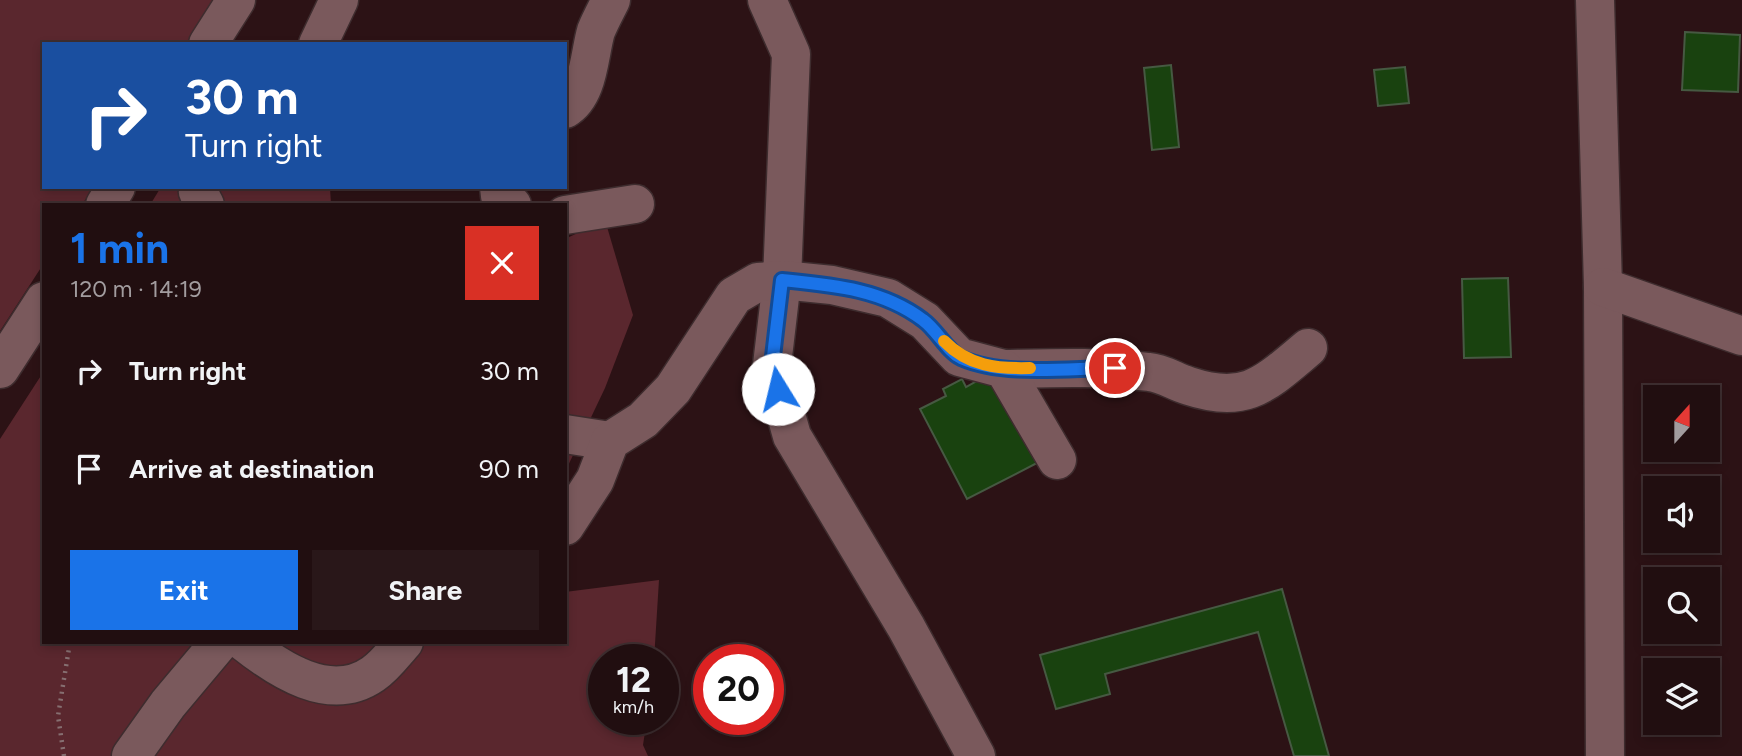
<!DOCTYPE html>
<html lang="en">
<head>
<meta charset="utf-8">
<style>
  :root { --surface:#210e10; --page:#291719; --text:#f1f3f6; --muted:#a29c9f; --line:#3e2e30; --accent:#1a73e8 }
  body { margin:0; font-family:Figtree,sans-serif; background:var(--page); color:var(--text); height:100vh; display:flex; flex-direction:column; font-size:26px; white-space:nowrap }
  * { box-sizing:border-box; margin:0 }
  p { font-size:23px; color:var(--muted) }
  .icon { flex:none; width:38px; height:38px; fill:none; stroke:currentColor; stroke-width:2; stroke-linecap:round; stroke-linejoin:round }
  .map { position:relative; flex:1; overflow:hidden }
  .side { position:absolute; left:42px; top:203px; width:525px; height:441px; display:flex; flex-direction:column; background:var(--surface); border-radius:0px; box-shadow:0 4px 10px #0003,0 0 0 2px var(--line) }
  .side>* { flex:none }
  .hud { position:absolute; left:42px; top:42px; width:525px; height:147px; border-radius:0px; box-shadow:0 4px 10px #0003,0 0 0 2px var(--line); background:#1a4fa0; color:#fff; overflow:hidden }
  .needle { width:46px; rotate:21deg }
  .controls { position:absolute; left:1643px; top:385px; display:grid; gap:14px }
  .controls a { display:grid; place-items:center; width:77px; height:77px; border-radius:0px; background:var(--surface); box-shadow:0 4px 10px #0003,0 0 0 2px var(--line); font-size:35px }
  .speed { position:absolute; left:588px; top:644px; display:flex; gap:14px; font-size:35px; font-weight:700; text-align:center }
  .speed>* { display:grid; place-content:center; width:91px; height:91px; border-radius:50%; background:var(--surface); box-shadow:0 4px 10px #0003,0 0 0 2px var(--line); line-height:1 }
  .speed small { font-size:18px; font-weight:400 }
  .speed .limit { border:10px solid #d22; background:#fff; color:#111 }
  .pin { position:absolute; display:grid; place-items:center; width:60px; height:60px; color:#fff; margin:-30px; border:4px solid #fff; border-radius:50%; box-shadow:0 2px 7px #0007 }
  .me { position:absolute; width:77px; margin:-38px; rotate:351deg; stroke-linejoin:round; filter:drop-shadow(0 0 5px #0008) }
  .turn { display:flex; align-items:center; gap:24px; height:147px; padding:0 28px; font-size:32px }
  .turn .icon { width:91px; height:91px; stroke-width:2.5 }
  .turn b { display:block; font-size:49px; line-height:60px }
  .round { display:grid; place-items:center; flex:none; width:74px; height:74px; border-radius:0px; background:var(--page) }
  .overview { display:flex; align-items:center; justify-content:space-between; height:119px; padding:0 28px }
  h1 { font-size:42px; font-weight:700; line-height:52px; color:var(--accent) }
  .button { display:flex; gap:14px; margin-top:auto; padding:14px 28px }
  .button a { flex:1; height:80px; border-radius:0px; background:var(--accent); color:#fff; font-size:28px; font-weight:700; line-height:80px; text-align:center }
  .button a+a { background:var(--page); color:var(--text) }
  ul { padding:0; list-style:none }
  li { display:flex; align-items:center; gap:21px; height:98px; padding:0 28px }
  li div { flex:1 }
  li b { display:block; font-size:26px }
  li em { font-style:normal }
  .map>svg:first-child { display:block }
  .green { fill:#5a272e }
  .building { fill:#19420f; stroke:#465942; stroke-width:2 }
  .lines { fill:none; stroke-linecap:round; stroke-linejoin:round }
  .minor-casing { stroke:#3e2c2e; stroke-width:41 }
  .path { stroke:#866f71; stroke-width:4.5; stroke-dasharray:2 5; stroke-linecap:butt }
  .minor { stroke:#7a595c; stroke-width:38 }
  .route-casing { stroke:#114b97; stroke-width:18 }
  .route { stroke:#1a73e8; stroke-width:12 }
  .slow { stroke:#f59e0b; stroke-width:12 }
</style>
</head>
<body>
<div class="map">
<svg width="1742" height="756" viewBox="0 0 1742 756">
  <rect width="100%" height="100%" fill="#2c1215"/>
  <g class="green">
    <polygon points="0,0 214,0 186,44 44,44 44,187 93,187 82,205 44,205 44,263 0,331"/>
    <polygon points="161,187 330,187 331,205 150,205"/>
    <polygon points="605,220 633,315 605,388 565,472 565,239"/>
    <polygon points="44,371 44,642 565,642 565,592 659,580 654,660 604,660 604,719 647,719 643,745 648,756 0,756 0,439"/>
  </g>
  <g class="building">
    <polygon points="1685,32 1740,35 1738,92 1682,90"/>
    <polygon points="1171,65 1179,147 1152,150 1144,68"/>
    <polygon points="1405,67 1409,103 1378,106 1374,70"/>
    <polygon points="1508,278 1511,357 1464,358 1462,279"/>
    <polygon points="991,373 1037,463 967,499 920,409 946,396 943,389 962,379 966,387"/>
    <polygon points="1282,589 1329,756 1294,756 1258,632 1105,674 1110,694 1056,709 1040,655"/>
  </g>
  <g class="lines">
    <g class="minor-casing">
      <g id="minor">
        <polyline points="767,0 791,54 782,280 772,365 792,436 906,627 976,756"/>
        <polyline points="1595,0 1603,287 1605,756"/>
        <polyline points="208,44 236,0"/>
        <polyline points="318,44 339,0"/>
        <path d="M565 109C589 95 589 55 596 31 600 21 606 10 611 0"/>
        <polyline points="201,187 198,192 205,205"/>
        <polyline points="499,187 500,196 512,205"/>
        <polyline points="105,205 116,187"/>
        <polyline points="565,215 635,204"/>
        <polyline points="1603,287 1742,336"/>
        <polyline points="0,369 44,301"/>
        <path d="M1004 369C1052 368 1100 366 1149 372 1163 373 1175 382 1189 386 1246 405 1265 384 1308 348"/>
        <polyline points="565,434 610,441"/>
        <polyline points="565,526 595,480 610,441 643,420 673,389 734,296 758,282 782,280 832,285 888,298 925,321 959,357 1004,369 1057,460"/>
        <path d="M244 642C278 669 330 704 373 674 385 666 395 652 404 642"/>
        <polyline points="131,756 168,704 220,642"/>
      </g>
    </g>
    <polyline class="path" points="64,756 58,716 70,642"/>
    <use href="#minor" class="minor"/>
  </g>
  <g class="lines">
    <g class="route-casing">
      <path id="route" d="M778 389 772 365 782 280C832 285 882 289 923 320 937 330 947 351 961 358 1004 377 1069 368 1115 368"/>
    </g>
    <use href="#route" class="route"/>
    <path class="slow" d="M944 341C968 366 997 369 1030 368"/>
  </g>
</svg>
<div class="controls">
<a><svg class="needle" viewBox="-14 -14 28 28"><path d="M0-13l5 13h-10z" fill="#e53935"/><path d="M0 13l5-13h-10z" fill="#a29c9f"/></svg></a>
<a><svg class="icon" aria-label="sound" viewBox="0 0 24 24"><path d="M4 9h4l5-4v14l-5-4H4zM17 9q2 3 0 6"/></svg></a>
<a><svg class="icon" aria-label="search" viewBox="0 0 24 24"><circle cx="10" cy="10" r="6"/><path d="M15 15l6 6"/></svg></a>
<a><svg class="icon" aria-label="layers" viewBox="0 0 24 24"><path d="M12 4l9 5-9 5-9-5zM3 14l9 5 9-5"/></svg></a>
</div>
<div class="speed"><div>12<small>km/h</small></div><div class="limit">20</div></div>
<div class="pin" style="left:1115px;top:368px;background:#d93025"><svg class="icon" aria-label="arrive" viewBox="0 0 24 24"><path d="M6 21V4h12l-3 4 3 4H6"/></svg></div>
<svg class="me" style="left:778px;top:389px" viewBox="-20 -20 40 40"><circle r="19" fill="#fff"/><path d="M0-13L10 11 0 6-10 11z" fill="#1a73e8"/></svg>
<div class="hud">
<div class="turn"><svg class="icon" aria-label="right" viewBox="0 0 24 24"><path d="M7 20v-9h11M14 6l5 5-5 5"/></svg><div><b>30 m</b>Turn right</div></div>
</div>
<section class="side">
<div class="overview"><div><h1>1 min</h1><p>120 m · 14:19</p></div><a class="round" style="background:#d93025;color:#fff"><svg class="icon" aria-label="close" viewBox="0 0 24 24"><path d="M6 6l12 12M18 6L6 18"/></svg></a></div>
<ul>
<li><svg class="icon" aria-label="right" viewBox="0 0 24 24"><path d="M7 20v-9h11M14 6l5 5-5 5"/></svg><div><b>Turn right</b></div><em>30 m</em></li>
<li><svg class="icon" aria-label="arrive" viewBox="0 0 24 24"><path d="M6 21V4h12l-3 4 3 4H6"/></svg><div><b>Arrive at destination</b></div><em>90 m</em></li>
</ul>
<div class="button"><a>Exit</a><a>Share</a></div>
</section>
</div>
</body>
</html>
